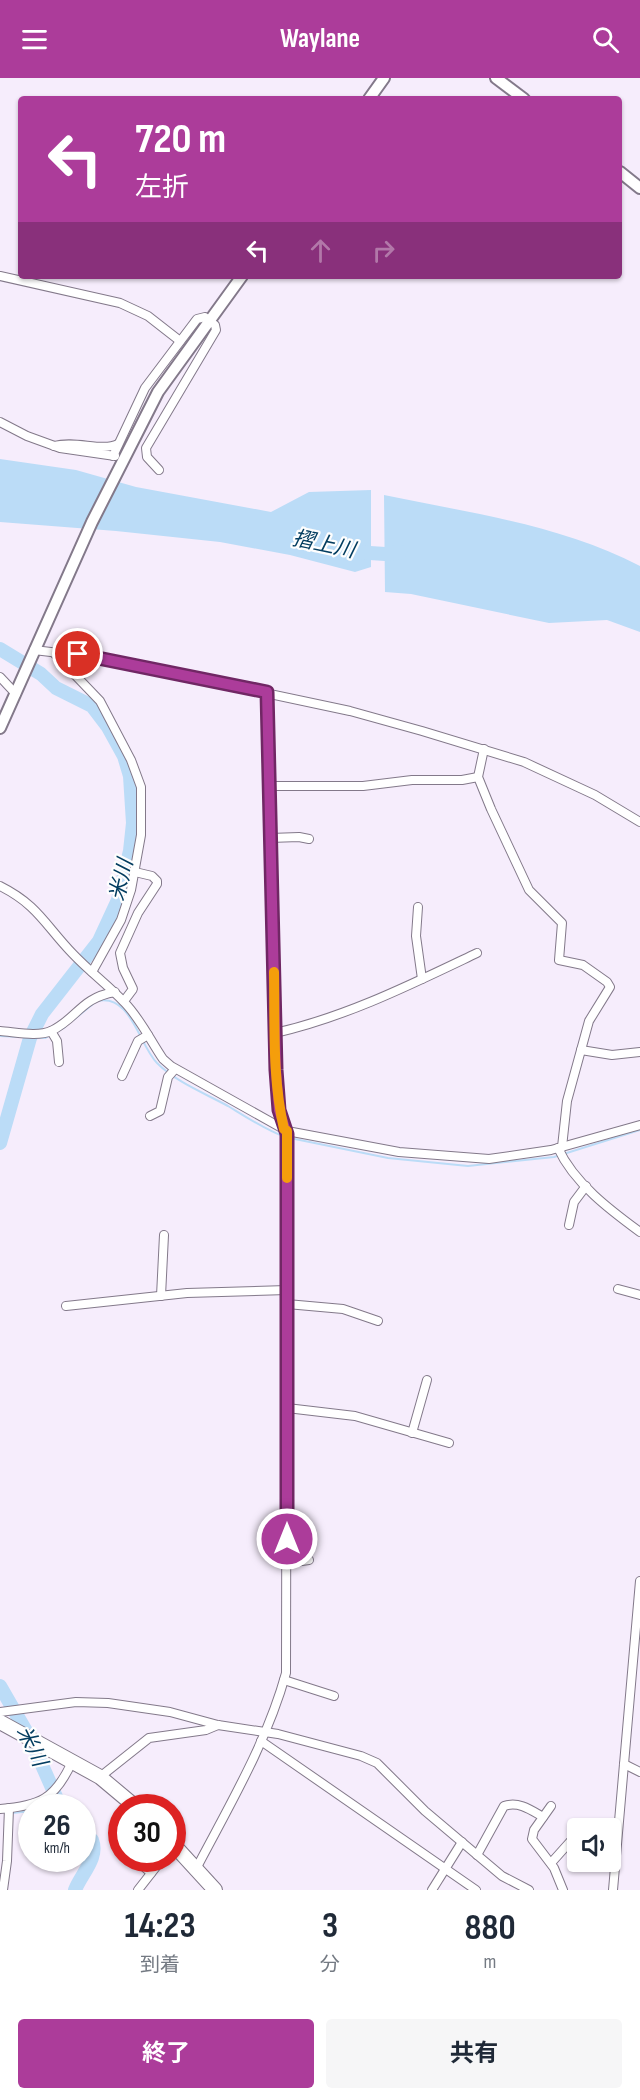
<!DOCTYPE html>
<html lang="ja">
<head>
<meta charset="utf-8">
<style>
  :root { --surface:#fff; --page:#f6f6f7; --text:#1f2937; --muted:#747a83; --accent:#ac3c9a }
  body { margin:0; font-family:"Sofia Sans Condensed","Noto Sans JP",sans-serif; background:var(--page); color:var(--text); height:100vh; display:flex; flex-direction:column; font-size:22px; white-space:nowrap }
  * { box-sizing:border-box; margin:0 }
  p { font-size:20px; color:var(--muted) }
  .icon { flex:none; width:33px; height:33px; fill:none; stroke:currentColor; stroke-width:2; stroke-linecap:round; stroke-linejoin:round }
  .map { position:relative; height:1812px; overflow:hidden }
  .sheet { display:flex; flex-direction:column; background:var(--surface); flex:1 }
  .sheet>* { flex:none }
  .top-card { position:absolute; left:18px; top:18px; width:604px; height:183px; border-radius:6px; box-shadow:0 2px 4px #0004; background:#ac3c9a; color:#fff; overflow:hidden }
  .fabs { position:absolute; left:567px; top:1740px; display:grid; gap:12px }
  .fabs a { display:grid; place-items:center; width:54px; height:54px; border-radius:6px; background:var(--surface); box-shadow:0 2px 4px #0004; font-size:30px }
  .speed { position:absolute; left:18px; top:1716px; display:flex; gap:12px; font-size:30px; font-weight:700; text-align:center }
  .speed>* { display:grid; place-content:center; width:78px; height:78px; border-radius:50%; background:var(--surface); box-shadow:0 2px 4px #0004; line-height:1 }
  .speed small { font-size:15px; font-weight:400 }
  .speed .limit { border:9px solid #d22; background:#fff; color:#111 }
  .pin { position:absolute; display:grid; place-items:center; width:51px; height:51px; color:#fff; margin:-26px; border:3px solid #fff; border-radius:50%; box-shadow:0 2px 6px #0007 }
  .me { position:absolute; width:66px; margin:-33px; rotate:0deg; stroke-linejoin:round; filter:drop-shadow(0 0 4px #0008) }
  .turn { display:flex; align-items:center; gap:21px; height:126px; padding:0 18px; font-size:27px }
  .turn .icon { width:78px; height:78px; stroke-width:2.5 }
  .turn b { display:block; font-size:42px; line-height:51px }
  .lanes { display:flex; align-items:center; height:57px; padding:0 18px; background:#0003; justify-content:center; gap:30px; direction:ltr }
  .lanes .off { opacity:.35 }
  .eta { display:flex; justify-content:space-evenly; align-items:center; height:102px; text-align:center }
  .eta b { font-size:36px; font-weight:700; line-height:42px }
  .cta { display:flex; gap:12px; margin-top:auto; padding:12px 18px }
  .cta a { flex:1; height:69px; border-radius:6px; background:var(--accent); color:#fff; font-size:24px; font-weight:700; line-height:69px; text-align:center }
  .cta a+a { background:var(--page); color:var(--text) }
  header { display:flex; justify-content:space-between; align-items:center; height:78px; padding:0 18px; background:var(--accent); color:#fff; font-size:27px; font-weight:700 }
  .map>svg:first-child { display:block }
  .water { fill:#bbdcf7 }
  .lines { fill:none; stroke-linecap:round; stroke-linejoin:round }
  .stream { stroke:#bbdcf7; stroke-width:2 }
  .river { stroke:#bbdcf7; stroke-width:14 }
  .street-casing { stroke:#83798a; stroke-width:10 }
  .secondary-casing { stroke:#83798a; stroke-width:14 }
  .highway-casing { stroke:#83798a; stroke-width:16 }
  .street { stroke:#fff; stroke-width:8 }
  .secondary { stroke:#fff; stroke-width:10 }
  .highway { stroke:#fff; stroke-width:14 }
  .route-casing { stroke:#702764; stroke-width:15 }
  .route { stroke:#ac3c9a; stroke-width:10 }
  .slow { stroke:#f59e0b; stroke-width:10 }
  .labels { text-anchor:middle; stroke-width:4.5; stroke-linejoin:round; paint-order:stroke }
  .water-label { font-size:21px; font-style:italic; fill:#033d60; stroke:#fefefe }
</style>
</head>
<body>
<header><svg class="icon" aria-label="menu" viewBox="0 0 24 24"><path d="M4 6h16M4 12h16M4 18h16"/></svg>Waylane<svg class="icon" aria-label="search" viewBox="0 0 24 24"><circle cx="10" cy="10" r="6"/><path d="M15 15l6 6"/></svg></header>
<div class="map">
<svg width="640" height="1812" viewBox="0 0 640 1812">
  <rect width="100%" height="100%" fill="#f6edfc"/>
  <g class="water">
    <polygon points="0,381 76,392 136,409 271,434 309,414 371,412 371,489 355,494 290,477 220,464 116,453 0,444"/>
    <path d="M384 417C470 435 561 447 640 488V554L607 542 549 545 411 516 385 514Z"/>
  </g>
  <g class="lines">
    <g class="stream">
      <path d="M97 923C131 915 139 967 157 985 176 1004 204 1015 228 1028 246 1039 264 1051 285 1059"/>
      <polyline points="72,943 93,926"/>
      <polyline points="0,958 45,960 65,949"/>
      <polyline points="290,1060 388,1080 468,1088 554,1079 640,1052"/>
      <polyline points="58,1730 61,1728"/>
      <polyline points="12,1735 32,1733"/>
    </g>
    <g class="river">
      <polyline points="355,474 385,476 401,474"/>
      <polyline points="0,571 41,596 56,610 92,628 108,649 124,678 130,698 133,745 130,773 118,822 99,863 42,936 30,960 0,1065"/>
      <polyline points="0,1608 30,1660 61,1730"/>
      <path d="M75 1812C81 1796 99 1780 92 1762L82 1758"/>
    </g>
    <g class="street-casing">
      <g id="street">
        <polyline points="0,198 120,225 148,238 180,263"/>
        <polyline points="0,344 27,358 60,370 115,378"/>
        <path d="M54 368C76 362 102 374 118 366"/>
        <polyline points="113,378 145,310 197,241 205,239 215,247 216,252 146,370 147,379 159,392"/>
        <polyline points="34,572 101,580 350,633 422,653 524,684 595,717 640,744"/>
        <polyline points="54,575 100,623 131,682 141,709 141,757 131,812 121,842 92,894"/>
        <polyline points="0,599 16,616"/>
        <polyline points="267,614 276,992 279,1032 284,1051"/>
        <polyline points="484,671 478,699 491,731 529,812 562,845 559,882 583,887 607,904 610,909 589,943 567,1023 562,1069"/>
        <polyline points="268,708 363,708 412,702 462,702 478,699"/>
        <polyline points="270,760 299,759 309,761"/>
        <path d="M0 808C38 827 45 847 73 876 89 893 108 907 124 924 140 940 150 962 163 981L171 988 287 1053 399 1074 489 1081 551 1072 640 1047"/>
        <polyline points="418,829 416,858 422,901"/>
        <polyline points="124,923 133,911 123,890 120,875 138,835 157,806 157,803 152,798 135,794"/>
        <path d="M0 953C15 954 38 959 51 953 78 940 80 920 115 914"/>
        <polyline points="51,953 57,963 59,984"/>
        <path d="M275 955C346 939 412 906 477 875"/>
        <polyline points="581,972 612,977 640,974"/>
        <polyline points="122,998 138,963 148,957"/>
        <polyline points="150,1038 160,1033 168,999 175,991"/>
        <path d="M558 1070C574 1105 610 1132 640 1154"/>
        <polyline points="569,1147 574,1124 586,1108"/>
        <polyline points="618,1211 640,1217"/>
        <polyline points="161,1218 164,1157"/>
        <polyline points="287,1226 343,1231 378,1243"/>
        <polyline points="66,1228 187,1215 287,1212"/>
        <polyline points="287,1330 355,1338 449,1365"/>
        <polyline points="412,1355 427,1302"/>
        <polyline points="287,1485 309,1482"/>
        <polyline points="284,1602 334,1618"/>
        <polyline points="0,1634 76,1624 108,1625 170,1634 218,1647 278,1656 361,1678 377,1685 425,1733 502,1798 529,1812"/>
        <polyline points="261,1663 476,1812"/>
        <polyline points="624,1686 640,1694"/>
        <polyline points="100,1699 149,1660 206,1652 218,1647"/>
        <polyline points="551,1728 534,1752 532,1761 554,1790 563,1812"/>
        <path d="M0 1731C40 1728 55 1721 72 1684"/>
        <path d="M477 1777 504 1728C519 1723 531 1732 543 1739"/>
        <polyline points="134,1780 151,1795"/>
        <polyline points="551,1785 577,1756"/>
        <path d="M196 1791C229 1728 267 1664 286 1595L287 1053"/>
        <polyline points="3,1812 7,1783 9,1730"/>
        <polyline points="138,1812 163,1780"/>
        <polyline points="432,1812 462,1764"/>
        <polyline points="613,1812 640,1503"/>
      </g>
    </g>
    <g class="secondary-casing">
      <g id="secondary">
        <polyline points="496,0 524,21"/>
        <polyline points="369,21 384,0"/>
        <polyline points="620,94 640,110"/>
        <polyline points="0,650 92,444 158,314 242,198"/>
      </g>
    </g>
    <g class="highway-casing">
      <g id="highway">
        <polyline points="0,1644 100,1699 137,1730"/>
        <polyline points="172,1765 215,1812"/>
      </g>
    </g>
    <use href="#street" class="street"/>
    <use href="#secondary" class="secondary"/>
    <use href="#highway" class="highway"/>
  </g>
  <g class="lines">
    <g class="route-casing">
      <polyline id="route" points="78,576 267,614 276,992 279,1032 287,1056 287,1461"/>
    </g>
    <use href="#route" class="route"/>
    <path class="slow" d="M274 894C275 946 272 1000 284 1051L287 1053V1100"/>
  </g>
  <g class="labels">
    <g class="water-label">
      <text transform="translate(324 466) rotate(12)" y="7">摺上川</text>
      <text transform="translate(121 802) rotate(-77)" y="7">米川</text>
      <text transform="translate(32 1668) rotate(64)" y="7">米川</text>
    </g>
  </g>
</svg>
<div class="fabs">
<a><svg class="icon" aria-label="sound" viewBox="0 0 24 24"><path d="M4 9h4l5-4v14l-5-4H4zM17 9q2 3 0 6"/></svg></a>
</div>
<div class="speed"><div>26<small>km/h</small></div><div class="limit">30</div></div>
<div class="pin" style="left:78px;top:576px;background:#d93025"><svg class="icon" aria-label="arrive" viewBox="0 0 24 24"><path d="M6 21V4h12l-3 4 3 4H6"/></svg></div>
<svg class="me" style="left:287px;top:1461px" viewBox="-20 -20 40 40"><circle r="17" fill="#ac3c9a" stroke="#fff" stroke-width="3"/><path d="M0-11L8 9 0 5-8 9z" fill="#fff"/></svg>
<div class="top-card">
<div class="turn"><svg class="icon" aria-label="left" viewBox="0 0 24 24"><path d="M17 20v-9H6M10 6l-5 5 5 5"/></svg><div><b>720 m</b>左折</div></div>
<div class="lanes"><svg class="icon" aria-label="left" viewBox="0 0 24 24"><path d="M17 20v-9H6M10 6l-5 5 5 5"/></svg><svg class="icon off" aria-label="ahead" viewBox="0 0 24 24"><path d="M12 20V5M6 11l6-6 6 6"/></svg><svg class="icon off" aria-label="right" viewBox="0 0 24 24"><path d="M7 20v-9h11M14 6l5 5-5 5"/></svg></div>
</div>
</div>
<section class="sheet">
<div class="eta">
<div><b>14:23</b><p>到着</p></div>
<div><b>3</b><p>分</p></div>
<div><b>880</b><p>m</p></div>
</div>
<div class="cta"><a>終了</a><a>共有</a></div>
</section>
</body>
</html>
